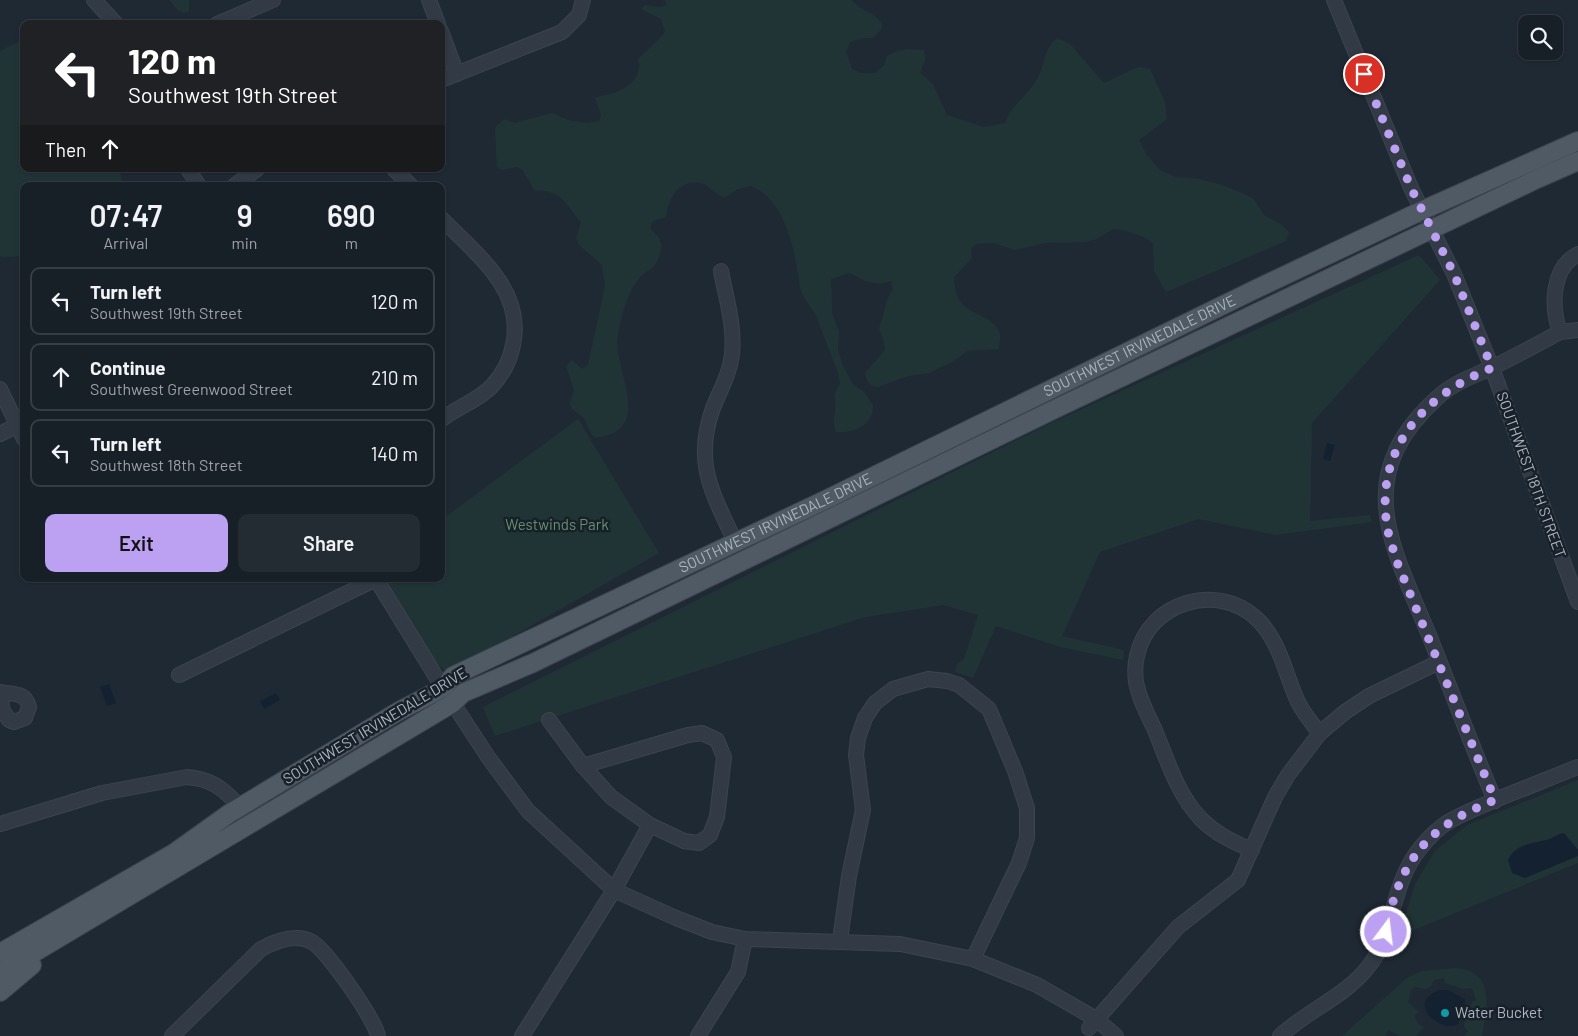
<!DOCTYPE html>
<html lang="en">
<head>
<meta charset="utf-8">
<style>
  :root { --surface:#171f27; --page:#242c33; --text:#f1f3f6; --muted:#9ea2a7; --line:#363d44; --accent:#bca0f2 }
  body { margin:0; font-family:Barlow,sans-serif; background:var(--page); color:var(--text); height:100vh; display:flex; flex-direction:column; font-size:19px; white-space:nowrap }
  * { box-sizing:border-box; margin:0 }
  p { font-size:16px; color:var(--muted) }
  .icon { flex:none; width:28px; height:28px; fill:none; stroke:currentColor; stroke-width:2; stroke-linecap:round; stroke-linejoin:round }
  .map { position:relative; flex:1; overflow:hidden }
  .panel { position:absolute; left:20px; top:182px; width:425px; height:400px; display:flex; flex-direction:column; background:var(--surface); border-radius:10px; box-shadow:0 1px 4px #0004,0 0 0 1px var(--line) }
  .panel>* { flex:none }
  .banner { position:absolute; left:20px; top:20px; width:425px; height:152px; border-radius:10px; box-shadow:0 1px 4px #0004,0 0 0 1px var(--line); background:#202124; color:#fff; overflow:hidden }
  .fabs { position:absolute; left:1518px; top:15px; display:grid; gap:10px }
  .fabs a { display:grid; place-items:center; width:45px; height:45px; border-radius:10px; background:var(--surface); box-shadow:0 1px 4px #0004,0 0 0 1px var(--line); font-size:25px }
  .pin { position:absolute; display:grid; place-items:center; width:42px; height:42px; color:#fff; margin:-21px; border:2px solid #fff; border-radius:50%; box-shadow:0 1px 5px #0007 }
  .me { position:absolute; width:55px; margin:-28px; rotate:15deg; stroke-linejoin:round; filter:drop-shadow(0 0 4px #0008) }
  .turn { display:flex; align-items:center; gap:18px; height:105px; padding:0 25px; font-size:22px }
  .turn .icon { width:65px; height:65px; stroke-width:2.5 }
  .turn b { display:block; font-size:35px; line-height:42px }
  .then { display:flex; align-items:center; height:48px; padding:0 25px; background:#0003; gap:10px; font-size:19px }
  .eta { display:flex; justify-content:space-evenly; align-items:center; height:85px; text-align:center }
  .eta b { font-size:30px; font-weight:600; line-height:35px }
  .cta { display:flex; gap:10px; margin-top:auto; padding:10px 25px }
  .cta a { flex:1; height:58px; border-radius:10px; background:var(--accent); color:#111; font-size:20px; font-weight:600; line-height:58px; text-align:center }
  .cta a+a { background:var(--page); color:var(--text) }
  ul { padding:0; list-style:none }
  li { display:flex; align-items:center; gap:15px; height:68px; margin:0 10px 8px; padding:0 15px; border:2px solid var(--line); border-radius:10px }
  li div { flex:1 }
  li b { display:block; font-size:19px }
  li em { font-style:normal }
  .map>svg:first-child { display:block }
  .green { fill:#213435 }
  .water { fill:#142130 }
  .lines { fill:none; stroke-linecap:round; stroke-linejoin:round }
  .minor-casing { stroke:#3c444e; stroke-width:16 }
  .major-casing { stroke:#3c444e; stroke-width:20 }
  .minor { stroke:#323b45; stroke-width:14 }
  .major { stroke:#505a65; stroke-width:18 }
  .route { stroke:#bca0f2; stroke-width:9; stroke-dasharray:0 16.2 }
  .culture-dot { fill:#0f9aa8; stroke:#182029; stroke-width:2 }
  .labels { text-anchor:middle; stroke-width:5; stroke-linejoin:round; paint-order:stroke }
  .street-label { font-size:15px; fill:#acb6c2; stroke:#182029 }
  .park-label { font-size:15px; fill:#65916d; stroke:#182029 }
  .poi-label { font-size:15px; fill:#acb6c2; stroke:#182029; text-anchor:start }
</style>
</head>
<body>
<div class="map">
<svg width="1578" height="1036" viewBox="0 0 1578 1036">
  <rect width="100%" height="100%" fill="#1f2934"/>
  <g class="green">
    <polygon points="169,0 189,0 189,11 185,13 178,10"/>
    <path d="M665 0H852C862 13 872 9 882 24L881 30 872 38H863L850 42 846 52 852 69 861 73H875L884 65 887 56 895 52 908 49 924 50 925 60 920 73 933 84 947 115 984 127 1005 123C1011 105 1028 96 1037 79 1047 62 1041 53 1057 38L1070 44 1104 83 1138 67 1150 69 1165 102 1167 119 1139 140 1146 154 1160 170 1176 177 1199 179 1222 185 1253 198 1264 215 1282 225 1289 232 1286 241 1166 292 1154 271 1153 243C1141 234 1128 231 1113 229L1097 239 1085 242 1045 243 1015 250 993 243 977 244 971 248 972 258 954 277C955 322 991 307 1000 334 1001 338 999 344 999 349L967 351 954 361 929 373 908 376 878 387 872 386 867 381 865 373 885 350 884 342 879 328C885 314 884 301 893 289L891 281 880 284 865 281 850 273 831 279 832 313 839 331 838 350 843 366 853 384 864 392 873 405C873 426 854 433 836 432 830 420 839 407 834 395L840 384 838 373 815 313C810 306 801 296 800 287 795 253 787 201 751 186L738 189 724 198C716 194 709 186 701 183 679 178 668 200 666 217L653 221 650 228 659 238 662 246C660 253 658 262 653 267 650 270 647 271 644 274 635 281 630 292 626 303 623 312 618 330 617 340 616 374 654 430 596 438L592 435 583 417 572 409 570 403 574 390 566 366 572 360 582 369 588 365 605 286 602 265 579 245 576 238 581 222C564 203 564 191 534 190L522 169 516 167 502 170 497 167 495 131 496 126 505 119 515 123 552 113 571 121 587 123 599 121 601 115 595 98C600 95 604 96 610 94 626 90 644 77 638 59L663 35 665 31 661 19 641 9 645 5 660 7 667 5Z"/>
    <polygon points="18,42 24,43 24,169 97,169 102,173 120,172 123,186 24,186 24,256 2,257 0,255 0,51"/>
    <polygon points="1419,255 1440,280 1312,423 1310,521 1370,515 1372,522 1275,535 1199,519 1100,552 1062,636 1124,650 1123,660 1060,647 996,626 973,678 955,672 957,664 964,659 978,615 943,605 865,617 495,736 483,707 1049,424"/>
    <polygon points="578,419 659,553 448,673 436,663 385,579 441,579 441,520"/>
    <polygon points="1578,780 1578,863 1399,936 1415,884 1435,851 1467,825"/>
    <path d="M1455 968C1496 971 1487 1008 1482 1036H1464L1468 1031 1464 1027 1465 1018 1469 1019 1473 1010 1470 1009 1472 1002 1476 1000 1472 988 1463 989 1445 983 1444 978 1434 980 1431 986 1426 989 1416 987 1411 990 1408 1002 1419 1012 1414 1015 1418 1024 1424 1027 1416 1036H1400L1388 1030 1385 1036H1342L1407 978 1422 971Z"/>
  </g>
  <g class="water">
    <polygon points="1327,443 1335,445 1330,461 1323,459"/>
    <polygon points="109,684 116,703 107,706 100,687"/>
    <polygon points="276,693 280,700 264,709 260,701"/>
    <path d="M1564 833 1578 850V856L1525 878 1512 873 1508 860C1516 844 1530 844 1546 840 1552 839 1557 834 1564 833Z"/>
    <path d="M1439 990H1448L1465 999V1005L1458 1013 1459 1023C1447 1036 1402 1005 1439 990Z"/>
  </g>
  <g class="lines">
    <g class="minor-casing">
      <g id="minor">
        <polyline points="94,0 116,24"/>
        <polyline points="429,0 438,24"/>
        <polyline points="1334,0 1411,188 1454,274 1492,368 1578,602"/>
        <polyline points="217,24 273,0"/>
        <polyline points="441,31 457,74"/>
        <polyline points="441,80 562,32 579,15 583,0"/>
        <polyline points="188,169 199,186"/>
        <polyline points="394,169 411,186"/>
        <polyline points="234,186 257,169"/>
        <path d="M441 218C476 254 525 290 513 345 510 361 503 374 492 386 478 401 457 407 441 420"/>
        <path d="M721 271C726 298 735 326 732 354 730 374 720 390 713 408 693 464 713 493 735 542"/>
        <path d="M1560 332C1551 307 1551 268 1578 254"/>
        <polyline points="0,389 24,439"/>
        <polyline points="0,434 24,422"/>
        <polyline points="179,675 376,579 443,688 488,757 528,811 614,890 676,918 712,932 745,939 900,944 973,959 1037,985 1096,1019 1116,1036"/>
        <path d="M0 692C13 695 25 691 29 707L25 718 14 722 9 720 3 711 0 696"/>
        <polyline points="549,720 583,766"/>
        <path d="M1495 801C1472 746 1451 690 1429 635 1392 545 1350 477 1437 398 1452 383 1474 376 1493 367 1516 356 1538 344 1560 332L1578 330"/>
        <path d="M0 824 102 793 187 777C212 779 224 789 240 807"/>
        <path d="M1252 850C1233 842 1216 834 1201 819 1177 794 1167 759 1154 728 1147 714 1139 698 1136 682 1135 674 1135 664 1137 656 1148 602 1217 582 1256 618 1280 640 1285 674 1298 702 1304 713 1312 724 1320 733"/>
        <polyline points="840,940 849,876 863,810 856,755 858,738 865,718 875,703 893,689 928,679 947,681 959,685 989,709 1015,771 1027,808 1027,838 1019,863 973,959"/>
        <polyline points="1089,1028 1178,927 1238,880 1275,797 1288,775 1320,733 1345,712 1369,696 1439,662"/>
        <path d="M172 1036 261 949C276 941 296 933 312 942 327 950 375 1020 378 1036"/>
        <polyline points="522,1036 614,890 650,825 684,841 699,843 710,835 717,817 724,757 717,740 702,733 688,735 583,766 611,797 650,825"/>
        <polyline points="698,1036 738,972 745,939"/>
        <path d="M1280 1036C1308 1010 1346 996 1369 966 1392 937 1391 898 1408 867 1416 851 1431 834 1445 824 1462 813 1482 806 1500 798 1526 788 1552 777 1578 767"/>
      </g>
    </g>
    <g class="major-casing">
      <g id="major">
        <path id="s1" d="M0 953 174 853 230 813 399 711 443 688 453 676 823 501 1256 289 1423 210 1578 141"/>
        <polyline points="0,973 453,703 463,693 533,663 1055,409 1537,179 1578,161"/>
        <polyline points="0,992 32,965"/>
      </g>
    </g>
    <use href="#minor" class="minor"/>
    <use href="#major" class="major"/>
  </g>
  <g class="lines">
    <path class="route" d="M1364 74 1411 188 1454 274 1492 368C1428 393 1378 444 1386 518 1387 533 1393 548 1397 562L1495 800C1443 821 1413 843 1394 898 1391 909 1390 921 1386 932"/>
  </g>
  <circle class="culture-dot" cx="1445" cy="1013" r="5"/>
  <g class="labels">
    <g class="street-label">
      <text dy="5" stroke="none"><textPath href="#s1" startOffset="1294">SOUTHWEST IRVINEDALE DRIVE</textPath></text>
      <text transform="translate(1531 475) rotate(70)" y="5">SOUTHWEST 18TH STREET</text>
      <text dy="5" stroke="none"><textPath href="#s1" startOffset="889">SOUTHWEST IRVINEDALE DRIVE</textPath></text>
      <text transform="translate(375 726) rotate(-31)" y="5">SOUTHWEST IRVINEDALE DRIVE</text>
    </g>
    <g class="park-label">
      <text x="557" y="530">Westwinds Park</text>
    </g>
    <g class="poi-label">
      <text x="1455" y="1018">Water Bucket</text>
    </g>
  </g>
</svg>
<div class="fabs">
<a><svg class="icon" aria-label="search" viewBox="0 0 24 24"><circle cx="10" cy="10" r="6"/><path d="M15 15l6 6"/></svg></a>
</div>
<div class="pin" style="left:1364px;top:74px;background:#d93025"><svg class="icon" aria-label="arrive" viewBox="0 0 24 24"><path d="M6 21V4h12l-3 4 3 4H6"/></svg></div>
<svg class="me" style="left:1386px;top:932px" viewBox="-20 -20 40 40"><circle r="17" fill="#bca0f2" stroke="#fff" stroke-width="3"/><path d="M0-11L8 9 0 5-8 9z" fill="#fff"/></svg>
<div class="banner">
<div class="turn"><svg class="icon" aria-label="left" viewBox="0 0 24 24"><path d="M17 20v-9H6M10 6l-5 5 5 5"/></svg><div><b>120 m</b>Southwest 19th Street</div></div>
<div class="then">Then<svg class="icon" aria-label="ahead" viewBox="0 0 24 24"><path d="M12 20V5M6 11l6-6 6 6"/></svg></div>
</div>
<section class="panel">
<div class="eta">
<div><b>07:47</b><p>Arrival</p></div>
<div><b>9</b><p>min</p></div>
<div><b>690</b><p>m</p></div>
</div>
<ul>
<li><svg class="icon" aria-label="left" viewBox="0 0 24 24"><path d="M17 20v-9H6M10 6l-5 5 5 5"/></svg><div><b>Turn left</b><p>Southwest 19th Street</p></div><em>120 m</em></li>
<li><svg class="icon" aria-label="ahead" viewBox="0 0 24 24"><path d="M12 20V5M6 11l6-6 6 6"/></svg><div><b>Continue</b><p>Southwest Greenwood Street</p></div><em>210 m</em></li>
<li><svg class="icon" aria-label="left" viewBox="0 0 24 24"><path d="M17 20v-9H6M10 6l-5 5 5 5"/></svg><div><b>Turn left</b><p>Southwest 18th Street</p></div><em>140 m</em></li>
</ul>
<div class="cta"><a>Exit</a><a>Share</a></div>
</section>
</div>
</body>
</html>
